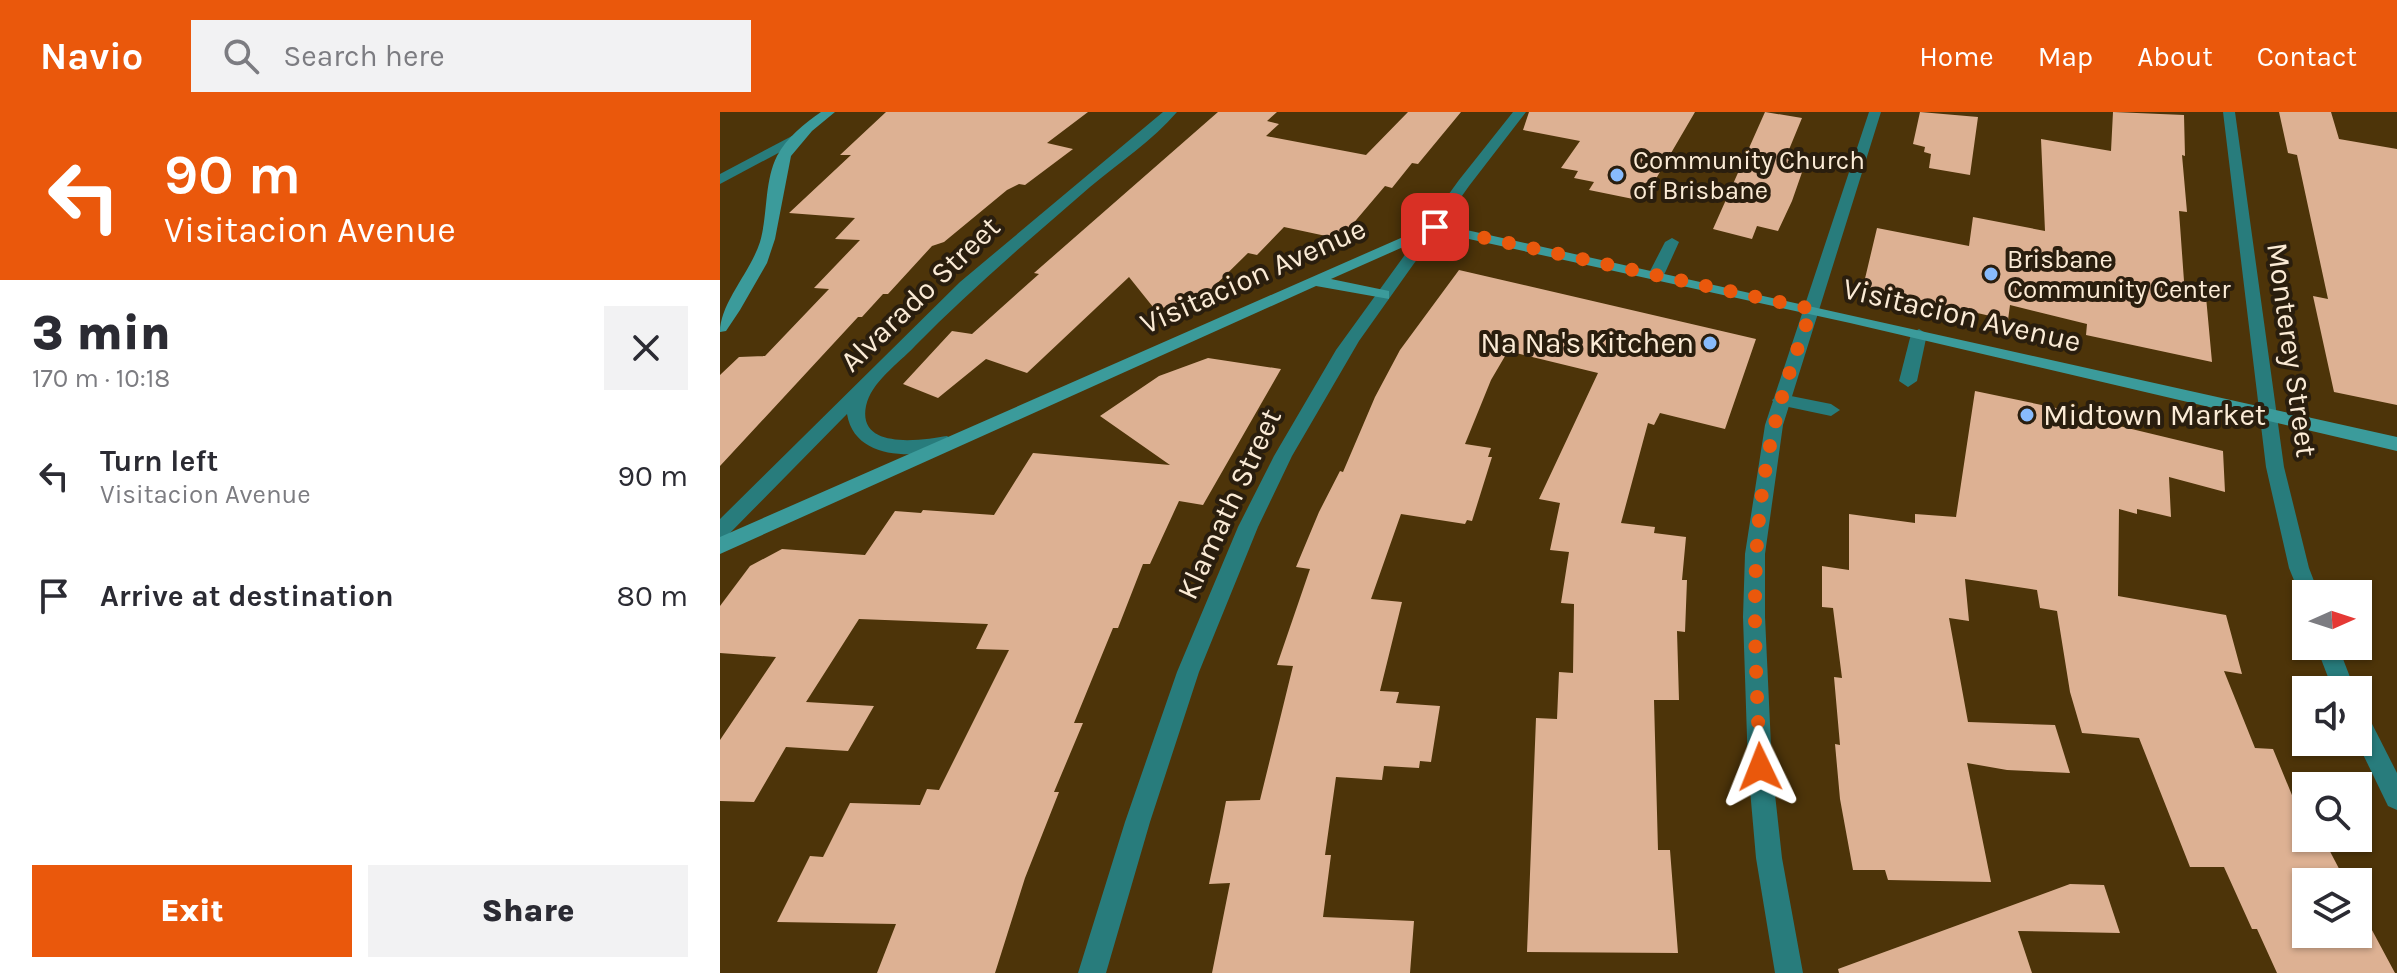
<!DOCTYPE html>
<html lang="en">
<head>
<meta charset="utf-8">
<style>
  :root { --surface:#fff; --page:#f2f2f3; --text:#2b2b33; --muted:#7c7c81; --accent:#ea580c }
  body { margin:0; font-family:Karla,sans-serif; background:var(--page); color:var(--text); height:100vh; display:flex; flex-direction:column; font-size:30px; white-space:nowrap }
  * { box-sizing:border-box; margin:0 }
  p { font-size:26px; color:var(--muted) }
  .icon { flex:none; width:44px; height:44px; fill:none; stroke:currentColor; stroke-width:2; stroke-linecap:round; stroke-linejoin:round }
  .map { position:relative; flex:1; overflow:hidden }
  .side { display:flex; flex-direction:column; background:var(--surface); width:720px }
  .side>* { flex:none }
  .banner { background:#ea580c; color:#fff; overflow:hidden }
  .needle { width:52px; rotate:87deg }
  .controls { position:absolute; left:1572px; top:468px; display:grid; gap:16px }
  .controls a { display:grid; place-items:center; width:80px; height:80px; border-radius:0px; background:var(--surface); box-shadow:0 2px 6px #0004; font-size:40px }
  .pin { position:absolute; display:grid; place-items:center; width:68px; height:68px; color:#fff; margin:-34px; border-radius:16px; box-shadow:0 4px 12px #0006 }
  .me { position:absolute; width:88px; margin:-44px; rotate:358deg; stroke-linejoin:round; filter:drop-shadow(0 0 6px #0008) }
  .turn { display:flex; align-items:center; gap:28px; height:168px; padding:0 32px; font-size:36px }
  .turn .icon { width:104px; height:104px; stroke-width:2.5 }
  .turn b { display:block; font-size:56px; line-height:68px }
  .round { display:grid; place-items:center; flex:none; width:84px; height:84px; border-radius:0px; background:var(--page) }
  .head { display:flex; align-items:center; justify-content:space-between; height:136px; padding:0 32px }
  h1 { font-size:48px; font-weight:800; line-height:60px }
  .button { display:flex; gap:16px; margin-top:auto; padding:16px 32px }
  .button a { flex:1; height:92px; border-radius:0px; background:var(--accent); color:#fff; font-size:32px; font-weight:800; line-height:92px; text-align:center }
  .button a+a { background:var(--page); color:var(--text) }
  ul { padding:0; list-style:none }
  li { display:flex; align-items:center; gap:24px; height:120px; padding:0 32px }
  li div { flex:1 }
  li b { display:block; font-size:30px }
  li em { font-style:normal }
  header { display:flex; align-items:center; gap:48px; box-sizing:border-box; height:112px; padding:0 40px; background:var(--accent); color:#fff }
  header strong { font-size:38px }
  nav { display:flex; gap:44px; margin-inline-start:auto; font-size:28px }
  .search { width:560px; height:72px; background:var(--page); display:flex; align-items:center; gap:20px; box-sizing:border-box; padding:0 28px; border-radius:0px; color:var(--muted); font-size:30px }
  main { display:flex; flex:1; min-height:0 }
  .map>svg:first-child { display:block }
  .building { fill:#ddb193 }
  .lines { fill:none; stroke-linecap:round; stroke-linejoin:round }
  .lane { fill:#287c7c; fill-rule:evenodd }
  .street { fill:#287c7c; fill-rule:evenodd }
  .secondary { fill:#3b9b9b; fill-rule:evenodd }
  .route { stroke:#ea580c; stroke-width:14; stroke-dasharray:0 25.2 }
  .poi-dot { fill:#88bbfc; stroke:#2a1e0e; stroke-width:3 }
  .labels { text-anchor:middle; stroke-width:8; stroke-linejoin:round; paint-order:stroke }
  .far-poi-label { font-size:26px; fill:#fbebd6; stroke:#2a1e0e; text-anchor:start }
  .street-label { font-size:30px; fill:#fbebd6; stroke:#2a1e0e }
  .poi-label { font-size:30px; fill:#fbebd6; stroke:#2a1e0e; text-anchor:end }
</style>
</head>
<body>
<header>
<strong>Navio</strong>
<div class="search"><svg class="icon" aria-label="search" viewBox="0 0 24 24"><circle cx="10" cy="10" r="6"/><path d="M15 15l6 6"/></svg>Search here</div>
<nav><a>Home</a><a>Map</a><a>About</a><a>Contact</a></nav>
</header>
<main>
<section class="side">
<div class="banner">
<div class="turn"><svg class="icon" aria-label="left" viewBox="0 0 24 24"><path d="M17 20v-9H6M10 6l-5 5 5 5"/></svg><div><b>90 m</b>Visitacion Avenue</div></div>
</div>
<div class="head"><div><h1>3 min</h1><p>170 m · 10:18</p></div><a class="round"><svg class="icon" aria-label="close" viewBox="0 0 24 24"><path d="M6 6l12 12M18 6L6 18"/></svg></a></div>
<ul>
<li><svg class="icon" aria-label="left" viewBox="0 0 24 24"><path d="M17 20v-9H6M10 6l-5 5 5 5"/></svg><div><b>Turn left</b><p>Visitacion Avenue</p></div><em>90 m</em></li>
<li><svg class="icon" aria-label="arrive" viewBox="0 0 24 24"><path d="M6 21V4h12l-3 4 3 4H6"/></svg><div><b>Arrive at destination</b></div><em>80 m</em></li>
</ul>
<div class="button"><a>Exit</a><a>Share</a></div>
</section>
<div class="map">
<svg width="1677" height="861" viewBox="0 0 1677 861">
  <rect width="100%" height="100%" fill="#4d3409"/>
  <g class="building">
    <polygon points="166,0 368,0 327,31 353,37 305,73 299,72 287,78 224,130 212,134 168,182 163,182 142,205 138,205 0,354 0,263 19,245 45,244 109,177 94,176 140,128 115,127 135,106 69,101 131,43 120,43"/>
    <polygon points="498,0 557,0 547,9 559,12 546,24 646,43 688,0 741,0 698,52 692,51 672,76 665,74 620,127 564,115 537,143 528,141 471,197 433,195 409,165 307,261 266,247 218,286 183,272 232,219 252,222 319,162 314,161"/>
    <polygon points="809,0 975,0 923,89 869,78 874,70 854,66 858,59 841,56 860,29 803,18"/>
    <polygon points="1045,0 1082,6 1068,40 1087,46 1072,89 1058,119 1037,114 1032,127 993,117"/>
    <polygon points="1200,0 1258,5 1250,63 1209,56 1211,42 1204,40 1205,35 1193,32"/>
    <polygon points="1393,0 1464,3 1465,44 1462,43 1467,100 1459,99 1464,169 1485,174 1492,250 1366,223 1367,212 1290,193 1288,208 1143,175 1157,116 1249,134 1253,105 1325,119 1321,27 1391,39"/>
    <polygon points="1559,0 1611,0 1619,27 1677,37 1677,293 1614,280 1593,184 1608,187 1577,43 1568,41"/>
    <polygon points="739,158 1036,227 1005,317 940,301 934,313 928,311 901,411 935,415 934,421 966,425 962,468 967,468 965,520 957,519 959,588 934,588 938,738 950,738 958,841 807,840 816,606 837,607 839,560 853,561 854,492 841,491 849,440 830,438 840,391 819,387 878,261 788,239 771,268 745,332 771,336 768,345 772,345 752,409 747,408 745,412 681,402 651,487 682,490 660,579 679,580 676,591 720,594 711,650 700,649 699,656 664,654 662,668 616,665 605,743 611,743 603,805 694,809 690,861 492,861 510,771 489,772 500,720 506,689 540,688 573,554 557,553 590,457 576,455 599,400 620,359 623,360 655,285 680,238"/>
    <polygon points="488,246 561,257 483,393 459,389 430,452 423,452 398,516 393,516 354,611 363,611 334,680 339,680 305,766 275,861 157,861 176,812 57,810 90,744 103,745 130,691 200,693 207,677 219,678 289,538 256,537 268,512 139,507 86,590 154,594 128,639 66,635 34,690 0,689 0,628 56,545 0,541 0,494 30,454 62,437 145,443 175,399 201,401 203,398 274,403 313,341 450,353 380,304 439,264"/>
    <polygon points="1255,279 1341,297 1341,300 1503,339 1505,380 1449,365 1451,405 1417,397 1417,402 1399,397 1398,484 1506,503 1522,562 1504,559 1535,636 1553,637 1574,688 1582,688 1586,695 1586,726 1603,726 1626,770 1586,770 1586,822 1638,822 1638,792 1675,861 1557,861 1537,817 1532,817 1504,755 1470,755 1419,626 1362,621 1350,580 1337,499 1320,496 1317,478 1245,467 1249,509 1229,506 1248,610 1335,613 1350,661 1287,658 1247,651 1271,770 1168,768 1165,758 1133,758 1120,687 1115,632 1120,633 1114,565 1122,566 1113,496 1102,495 1102,454 1129,458 1129,402 1195,411 1195,402 1236,405"/>
    <polygon points="1350,772 1384,773 1400,821 1298,819 1312,861 1119,861 1118,857"/>
  </g>
  <g class="lines">
    <g class="lane">
      <polygon points="952,126 959,130 944,163 936,168 931,166 928,163 945,130"/>
      <polygon points="1199,217 1207,222 1197,269 1188,275 1179,269 1191,222"/>
      <polygon points="1061,282 1111,292 1120,298 1111,304 1055,292 1052,288"/>
    </g>
    <g class="street">
      <path d="M443 0H457C433 28 399 51 370 75 310 127 250 178 195 234 178 252 151 270 146 294 137 339 203 328 227 324L236 331 233 336C198 346 135 350 127 302L7 424 0 427V407L240 170Z"/>
      <polygon points="793,0 806,0 749,74 639,229 572,344 538,415 479,560 430,710 386,861 358,861 405,710 457,560 518,415 554,344 616,238 739,68"/>
      <polygon points="1149,0 1161,0 1063,313 1045,442 1045,505 1052,655 1062,746 1083,861 1055,861 1036,746 1028,655 1023,505 1025,442 1045,313"/>
      <polygon points="1503,0 1515,0 1564,355 1589,456 1599,482 1586,482 1586,490 1582,488 1569,456 1546,355"/>
      <polygon points="72,24 79,28 77,31 0,72 0,62"/>
      <polygon points="1596,534 1618,534 1635,578 1613,578"/>
      <polygon points="1638,597 1646,600 1677,661 1677,698 1668,694 1637,630"/>
    </g>
    <g class="secondary">
      <path d="M101 0H115L92 19 71 44 55 127 47 151 20 198 6 219 0 220C0 191 30 161 40 130 48 103 44 70 57 44 67 25 84 12 101 0Z"/>
      <polygon points="715,111 1677,325 1677,339 1130,211 717,120 611,167 669,179 669,187 596,174 0,442 0,425"/>
    </g>
  </g>
  <g class="lines">
    <path class="route" d="M715 115 1092 197C1074 245 1057 294 1048 344 1028 447 1036 551 1040 655"/>
  </g>
  <g class="poi-dot">
    <circle cx="897" cy="63" r="8"/>
    <circle cx="1271" cy="162" r="8"/>
    <circle cx="990" cy="231" r="8"/>
    <circle cx="1307" cy="303" r="8"/>
  </g>
  <g class="labels">
    <g class="far-poi-label">
      <text x="913" y="57">Community Church<tspan x="913" dy="30">of Brisbane</tspan></text>
      <text x="1287" y="156">Brisbane<tspan x="1287" dy="30">Community Center</tspan></text>
    </g>
    <g class="street-label">
      <text transform="translate(533 164) rotate(-24)" y="10">Visitacion Avenue</text>
      <text transform="translate(200 182) rotate(-44)" y="10">Alvarado Street</text>
      <text transform="translate(1242 203) rotate(13)" y="10">Visitacion Avenue</text>
      <text transform="translate(1572 238) rotate(82)" y="10">Monterey Street</text>
      <text transform="translate(509 392) rotate(-65)" y="10">Klamath Street</text>
    </g>
    <g class="poi-label">
      <text x="974" y="241">Na Na's Kitchen</text>
      <text x="1323" y="313" text-anchor="start">Midtown Market</text>
    </g>
  </g>
</svg>
<div class="controls">
<a><svg class="needle" viewBox="-14 -14 28 28"><path d="M0-13l5 13h-10z" fill="#e53935"/><path d="M0 13l5-13h-10z" fill="#7c7c81"/></svg></a>
<a><svg class="icon" aria-label="sound" viewBox="0 0 24 24"><path d="M4 9h4l5-4v14l-5-4H4zM17 9q2 3 0 6"/></svg></a>
<a><svg class="icon" aria-label="search" viewBox="0 0 24 24"><circle cx="10" cy="10" r="6"/><path d="M15 15l6 6"/></svg></a>
<a><svg class="icon" aria-label="layers" viewBox="0 0 24 24"><path d="M12 4l9 5-9 5-9-5zM3 14l9 5 9-5"/></svg></a>
</div>
<div class="pin" style="left:715px;top:115px;background:#d93025"><svg class="icon" aria-label="arrive" viewBox="0 0 24 24"><path d="M6 21V4h12l-3 4 3 4H6"/></svg></div>
<svg class="me" style="left:1040px;top:655px" viewBox="-20 -20 40 40"><path d="M0-17L14 15 0 8-14 15z" fill="#ea580c" stroke="#fff" stroke-width="4"/></svg>
</div>
</main>
</body>
</html>
